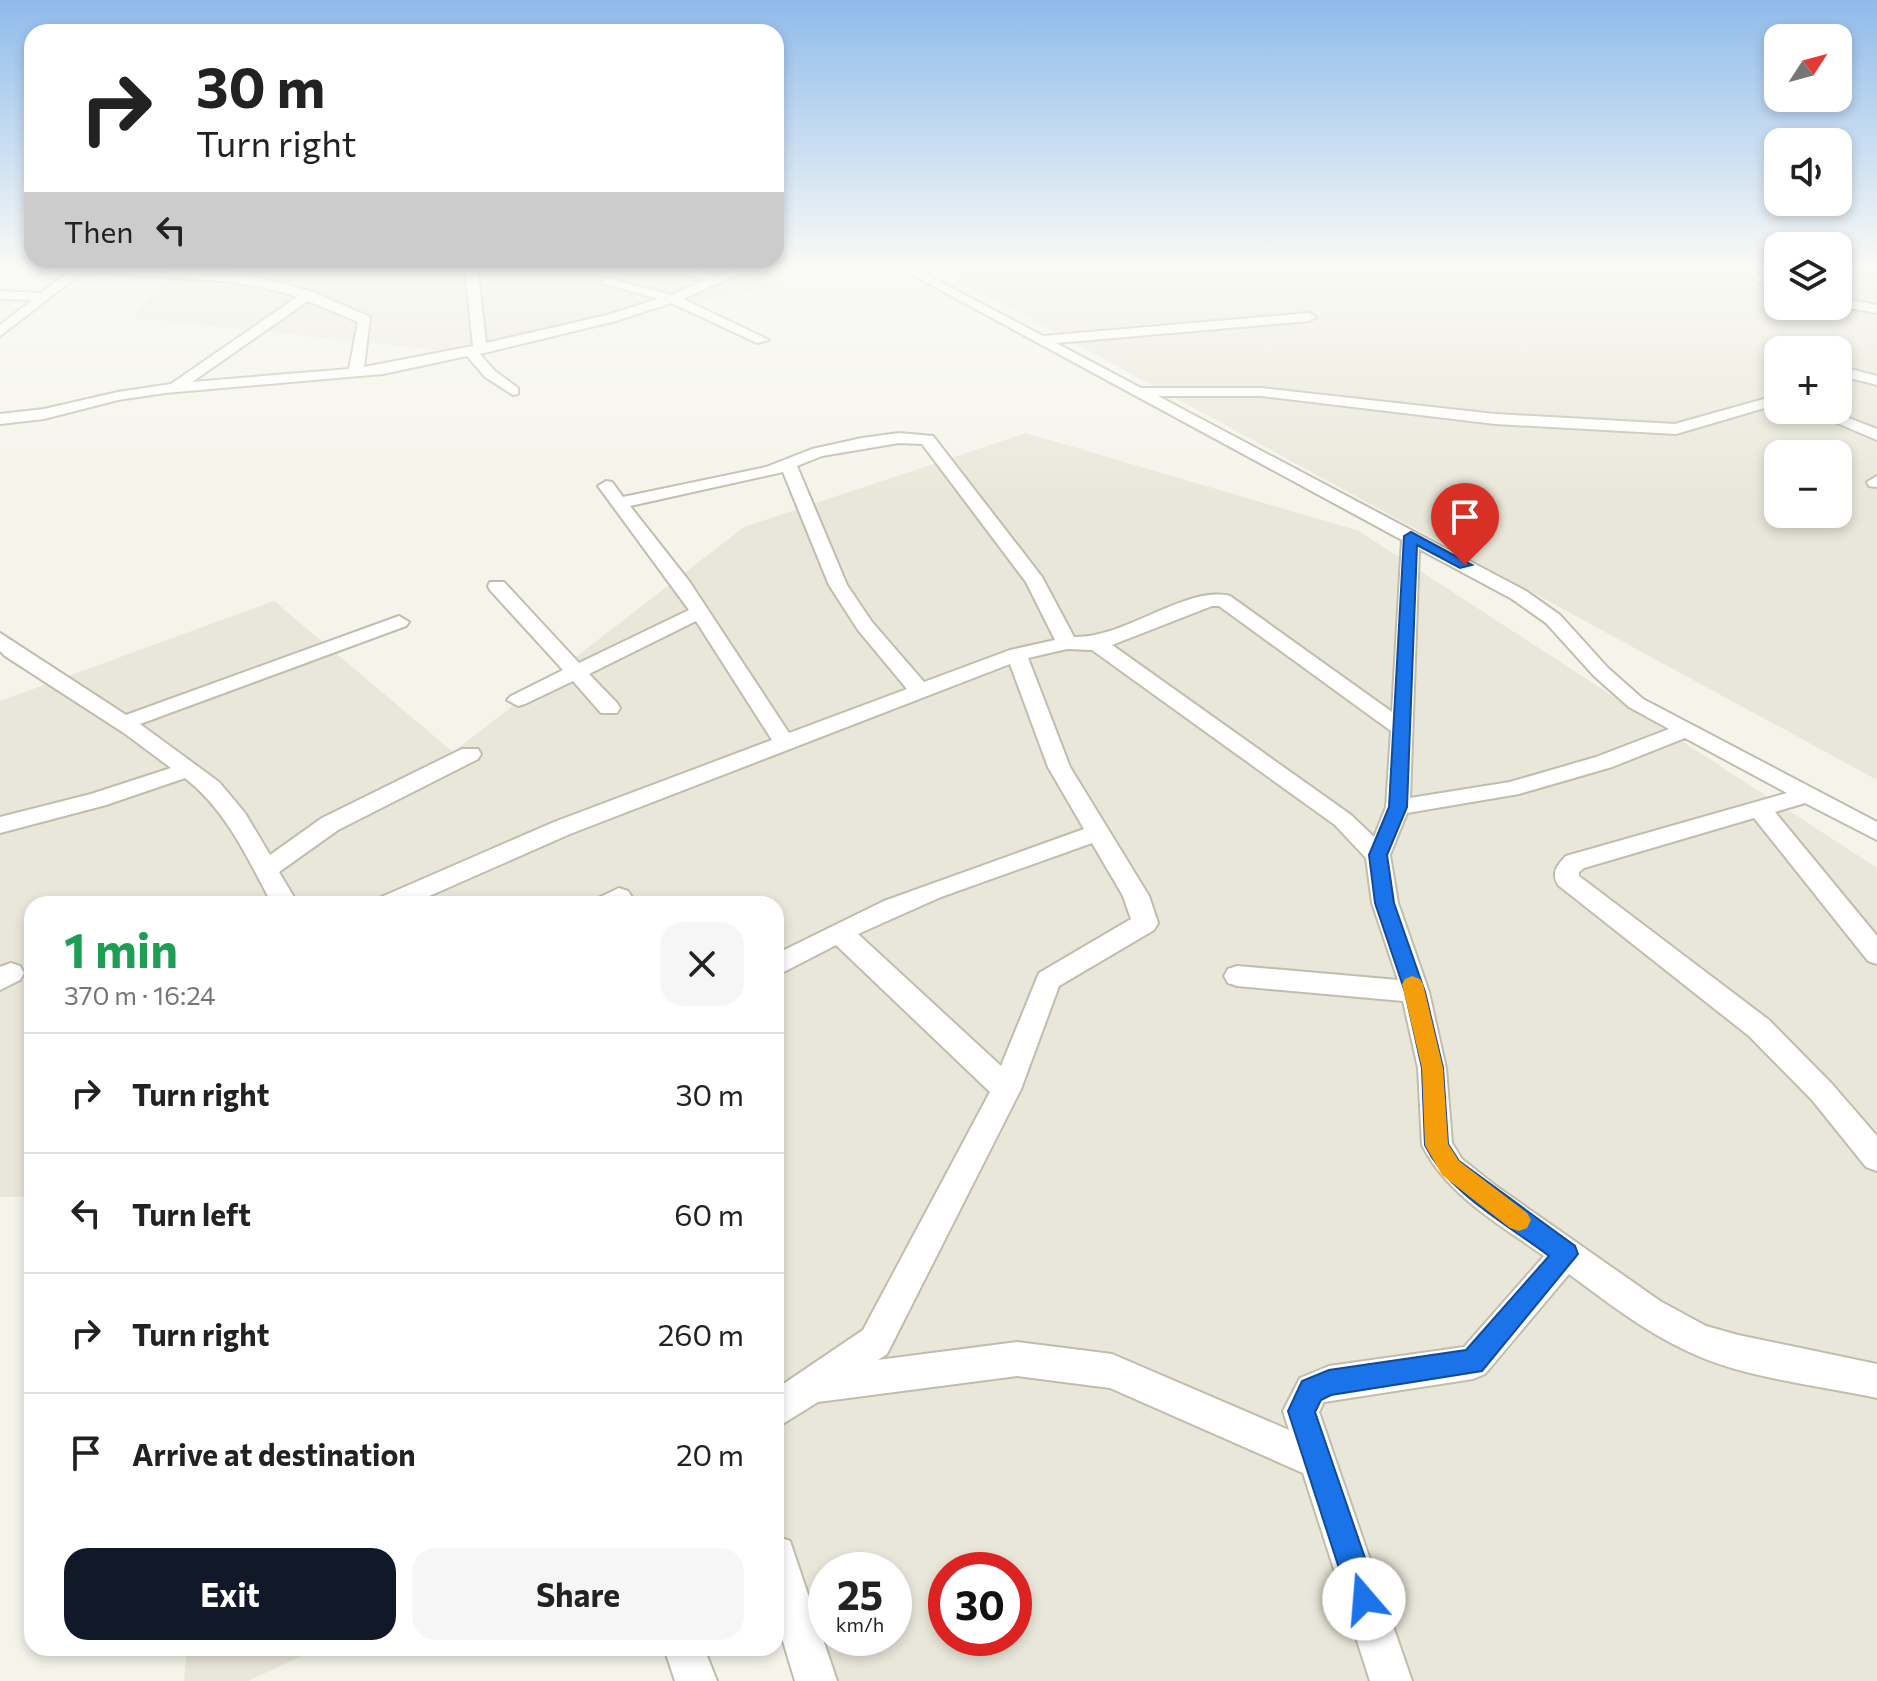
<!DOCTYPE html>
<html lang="en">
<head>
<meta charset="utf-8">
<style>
  :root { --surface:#fff; --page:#f6f6f6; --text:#222; --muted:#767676; --line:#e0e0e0; --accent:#111827 }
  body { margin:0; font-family:Commissioner,sans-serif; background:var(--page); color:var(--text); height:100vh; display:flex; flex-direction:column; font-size:30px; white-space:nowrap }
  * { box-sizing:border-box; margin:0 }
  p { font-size:26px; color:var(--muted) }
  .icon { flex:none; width:44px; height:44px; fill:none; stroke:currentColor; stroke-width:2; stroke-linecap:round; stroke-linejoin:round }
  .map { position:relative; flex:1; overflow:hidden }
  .drawer { position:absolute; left:24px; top:896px; width:760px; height:760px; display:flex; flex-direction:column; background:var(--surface); border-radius:24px; box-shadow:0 4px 12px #0003 }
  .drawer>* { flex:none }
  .banner { position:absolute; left:24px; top:24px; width:760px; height:244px; border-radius:24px; box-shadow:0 4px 12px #0003; background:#fff; color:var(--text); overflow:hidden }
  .needle { width:52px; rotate:54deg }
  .controls { position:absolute; left:1764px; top:24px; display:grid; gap:16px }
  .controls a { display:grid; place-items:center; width:88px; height:88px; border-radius:16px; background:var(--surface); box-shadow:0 4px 12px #0003; font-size:40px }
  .speed { position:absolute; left:808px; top:1552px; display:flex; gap:16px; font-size:40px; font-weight:700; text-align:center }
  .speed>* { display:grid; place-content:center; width:104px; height:104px; border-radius:50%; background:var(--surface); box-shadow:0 4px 12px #0003; line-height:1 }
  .speed small { font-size:20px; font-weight:400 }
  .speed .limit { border:12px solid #d22; background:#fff; color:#111 }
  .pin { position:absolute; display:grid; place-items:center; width:68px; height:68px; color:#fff; margin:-82px -34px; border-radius:50% 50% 50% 0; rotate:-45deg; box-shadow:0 0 8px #0007 }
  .pin .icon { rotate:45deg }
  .me { position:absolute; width:88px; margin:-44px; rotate:342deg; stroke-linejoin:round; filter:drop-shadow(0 0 6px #0008) }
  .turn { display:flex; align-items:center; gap:28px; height:168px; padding:0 40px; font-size:36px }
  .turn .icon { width:104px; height:104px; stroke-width:2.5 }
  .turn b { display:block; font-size:56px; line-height:68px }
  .then { display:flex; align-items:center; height:76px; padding:0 40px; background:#0003; gap:16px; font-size:30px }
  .round { display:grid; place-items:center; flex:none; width:84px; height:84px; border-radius:24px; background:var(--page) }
  .summary { display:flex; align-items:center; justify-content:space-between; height:136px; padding:0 40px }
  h1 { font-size:48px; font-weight:700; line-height:60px; color:#1e9e55 }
  .action { display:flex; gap:16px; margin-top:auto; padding:16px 40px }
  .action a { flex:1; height:92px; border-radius:24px; background:var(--accent); color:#fff; font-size:32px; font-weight:700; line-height:92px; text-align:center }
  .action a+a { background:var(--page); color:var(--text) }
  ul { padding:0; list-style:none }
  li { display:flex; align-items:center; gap:24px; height:120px; padding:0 40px; border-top:2px solid var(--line) }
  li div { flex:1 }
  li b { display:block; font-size:30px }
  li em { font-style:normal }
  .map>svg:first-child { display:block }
  .residential { fill:#e9e7d9; fill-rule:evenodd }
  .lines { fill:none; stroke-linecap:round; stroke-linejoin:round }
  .street-casing { stroke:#c0bdad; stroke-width:4 }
  .street { fill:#fff; fill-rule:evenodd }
  .route { fill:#1a73e8; stroke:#114b97; stroke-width:2 }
  .slow { fill:#f59e0b }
</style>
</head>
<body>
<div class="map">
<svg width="1877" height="1681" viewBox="0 0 1877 1681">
  <rect width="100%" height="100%" fill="#f5f4eb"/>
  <g class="residential">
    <polygon points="175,266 770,266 788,284 440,350 133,318"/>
    <path d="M933 266H1778V306H1838V266H1877V780ZM1778 350H1838V410H1778ZM1778 454H1838V514H1778Z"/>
    <path d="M1026 433 1359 531 1877 868V1681H799L776 1616V904H32V1197H0V701L274 601 453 752 744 527ZM826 1570H894V1638H826ZM946 1570H1014V1638H946Z"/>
    <polygon points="187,1648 319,1648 248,1681 184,1681"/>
  </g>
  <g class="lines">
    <g class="street-casing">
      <g id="street">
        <path d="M76 266 206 271 281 266 279 269 246 275 313 292 370 317 364 367 473 346 465 266H477L486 343 607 315 658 299 603 283V277L671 295 704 281 669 266H685L714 276 740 266H756L683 299 769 340 757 343 671 303 616 321 480 354 495 371 518 388V394L513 395 485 377 467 356 383 374 165 393 118 400 44 419 0 424V414L44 409 118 392 171 384 297 297C225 272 159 283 87 269L0 336V325L32 300 0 299V291L41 293ZM308 301 358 322 349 369 192 382Z"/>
        <path d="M896 266H910L1043 336 1309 313 1316 317 1309 321 1056 343 1141 388H1261L1495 414 1675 424 1778 395V404L1676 434 1495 424 1261 396H1158L1526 591 1560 615 1608 668 1643 699 1877 822V840L1805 803 1775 812 1877 936V964L1868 961 1754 818 1584 868 1579 872V876L1769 1020 1832 1084 1877 1136V1171L1866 1167 1812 1100 1749 1036 1558 885C1551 873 1557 865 1566 856L1787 793 1685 738 1612 767 1519 794 1407 813 1390 855 1398 903 1429 992 1446 1068 1452 1143 1462 1159 1496 1186 1660 1301 1706 1326 1738 1335 1877 1364V1398C1817 1385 1742 1378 1687 1351 1644 1331 1607 1302 1569 1274L1485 1374 1473 1379 1324 1402 1319 1412 1412 1681H1370L1303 1473 1110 1388 1017 1376 818 1402 776 1428V1389L863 1330 990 1092 836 945 776 976V954L884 901 1084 829 1048 767 1010 664 570 834 411 904H375L379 898 554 822 772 740 696 621 589 674 617 703 620 708 617 713H601L573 681 525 704 518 706 507 700 511 696 563 670 490 590 488 586 490 582H504L579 663 689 610 598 486 606 481 612 482 623 497 766 467 812 449 862 438 899 433 933 436 1042 577 1074 637C1124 639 1186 585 1230 596L1392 712 1402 540ZM899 443 922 444 1026 582 1055 640 1010 650 924 682 872 622 847 585 797 466 822 456ZM783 472 829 585 858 630 907 689 789 733 689 581 630 506ZM1419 549 1512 599 1546 623 1594 676 1629 707 1669 729 1596 757 1510 782 1410 798ZM1212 606H1219L1391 731 1386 807 1374 837 1351 815 1112 645ZM1067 649 1092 650 1335 825 1366 858 1372 903 1398 980 1237 966 1228 969 1224 976 1228 983 1237 986 1403 1001 1418 1068 1422 1145C1447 1195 1499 1224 1544 1256L1464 1347 1329 1366 1300 1378 1283 1411 1289 1430 1112 1354 1017 1342 878 1360 887 1354 1021 1089 1059 986 1154 930 1158 923 1149 896 1070 767 1028 658ZM1092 843 1123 896 1131 919 1039 973 1001 1066 858 934 941 897Z"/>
        <polygon points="1759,274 1778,280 1778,288 1755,281 1753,278"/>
        <polygon points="1838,298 1877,305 1877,313 1838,306"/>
        <polygon points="1854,370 1877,376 1877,385 1854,379 1838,383 1838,374"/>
        <polygon points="1806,410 1828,410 1877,429 1877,440"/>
        <polygon points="1877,476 1877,487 1869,486 1867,482"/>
        <path d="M399 616 409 622 406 626 140 724 219 782 245 813 270 855 322 818 462 749H478L481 754 478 759 338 830 279 872 298 904H272C248 859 227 811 185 778L106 805 0 833V817L91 794 171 768 124 733 5 656 0 651V633L126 715Z"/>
        <polygon points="619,888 628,891 632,897 628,903 594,904 598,898"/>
        <polygon points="11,963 20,966 24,973 20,980 0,990 0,967"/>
        <polygon points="776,1536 790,1541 837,1681 795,1681 776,1618"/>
        <polygon points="664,1648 704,1648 717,1681 675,1681"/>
      </g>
    </g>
    <use href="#street" class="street"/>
  </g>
  <linearGradient id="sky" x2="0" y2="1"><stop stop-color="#8fbbeb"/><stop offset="0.53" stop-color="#fafaf6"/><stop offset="1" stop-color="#fafaf6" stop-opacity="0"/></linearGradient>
  <rect width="1877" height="501" fill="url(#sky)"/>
  <path class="route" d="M1411 532 1472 565 1460 568 1417 545 1407 807 1387 855 1394 903 1425 992 1443 1068 1448 1144 1459 1161 1575 1246 1578 1254 1482 1371 1331 1395 1321 1400 1315 1412 1379 1599 1374 1609 1364 1614 1353 1609 1349 1599 1288 1411 1302 1381 1329 1370 1466 1350 1549 1256C1507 1224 1449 1194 1425 1145L1422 1068 1405 992 1375 903 1369 855 1389 807 1404 536Z"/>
  <polygon class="slow" points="1412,976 1420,979 1423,984 1443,1068 1448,1144 1459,1161 1527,1213 1531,1220 1527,1228 1519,1231 1510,1228 1442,1175 1425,1145 1422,1068 1402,984 1405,979"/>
</svg>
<div class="controls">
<a><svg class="needle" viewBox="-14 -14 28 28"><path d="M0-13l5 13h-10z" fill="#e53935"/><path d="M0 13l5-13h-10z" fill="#767676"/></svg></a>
<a><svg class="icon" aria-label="sound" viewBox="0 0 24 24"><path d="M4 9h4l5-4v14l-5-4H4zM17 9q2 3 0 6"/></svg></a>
<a><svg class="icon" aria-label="layers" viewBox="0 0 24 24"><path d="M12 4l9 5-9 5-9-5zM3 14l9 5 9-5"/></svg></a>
<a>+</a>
<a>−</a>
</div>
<div class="speed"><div>25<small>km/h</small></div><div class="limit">30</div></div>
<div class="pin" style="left:1465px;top:565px;background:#d93025"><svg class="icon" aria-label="arrive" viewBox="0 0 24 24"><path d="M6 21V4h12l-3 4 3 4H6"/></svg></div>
<svg class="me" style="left:1364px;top:1599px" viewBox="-20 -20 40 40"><circle r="19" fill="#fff"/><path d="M0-13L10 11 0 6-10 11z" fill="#1a73e8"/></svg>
<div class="banner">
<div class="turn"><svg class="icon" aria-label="right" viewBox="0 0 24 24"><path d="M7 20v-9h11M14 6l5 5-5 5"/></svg><div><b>30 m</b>Turn right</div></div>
<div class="then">Then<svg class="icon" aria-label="left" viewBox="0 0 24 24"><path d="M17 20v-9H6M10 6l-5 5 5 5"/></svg></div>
</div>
<section class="drawer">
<div class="summary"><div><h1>1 min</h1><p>370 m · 16:24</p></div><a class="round"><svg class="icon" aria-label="close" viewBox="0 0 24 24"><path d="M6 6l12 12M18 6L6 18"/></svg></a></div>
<ul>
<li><svg class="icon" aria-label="right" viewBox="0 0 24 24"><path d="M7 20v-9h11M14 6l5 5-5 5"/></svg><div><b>Turn right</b></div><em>30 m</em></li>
<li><svg class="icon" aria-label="left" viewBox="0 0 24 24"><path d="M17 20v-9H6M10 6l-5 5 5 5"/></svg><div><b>Turn left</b></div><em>60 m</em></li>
<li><svg class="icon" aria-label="right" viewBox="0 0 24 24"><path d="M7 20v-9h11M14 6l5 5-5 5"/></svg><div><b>Turn right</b></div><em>260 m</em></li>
<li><svg class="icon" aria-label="arrive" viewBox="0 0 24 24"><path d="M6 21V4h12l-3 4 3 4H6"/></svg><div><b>Arrive at destination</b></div><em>20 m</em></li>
</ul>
<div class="action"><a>Exit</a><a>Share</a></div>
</section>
</div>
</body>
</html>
